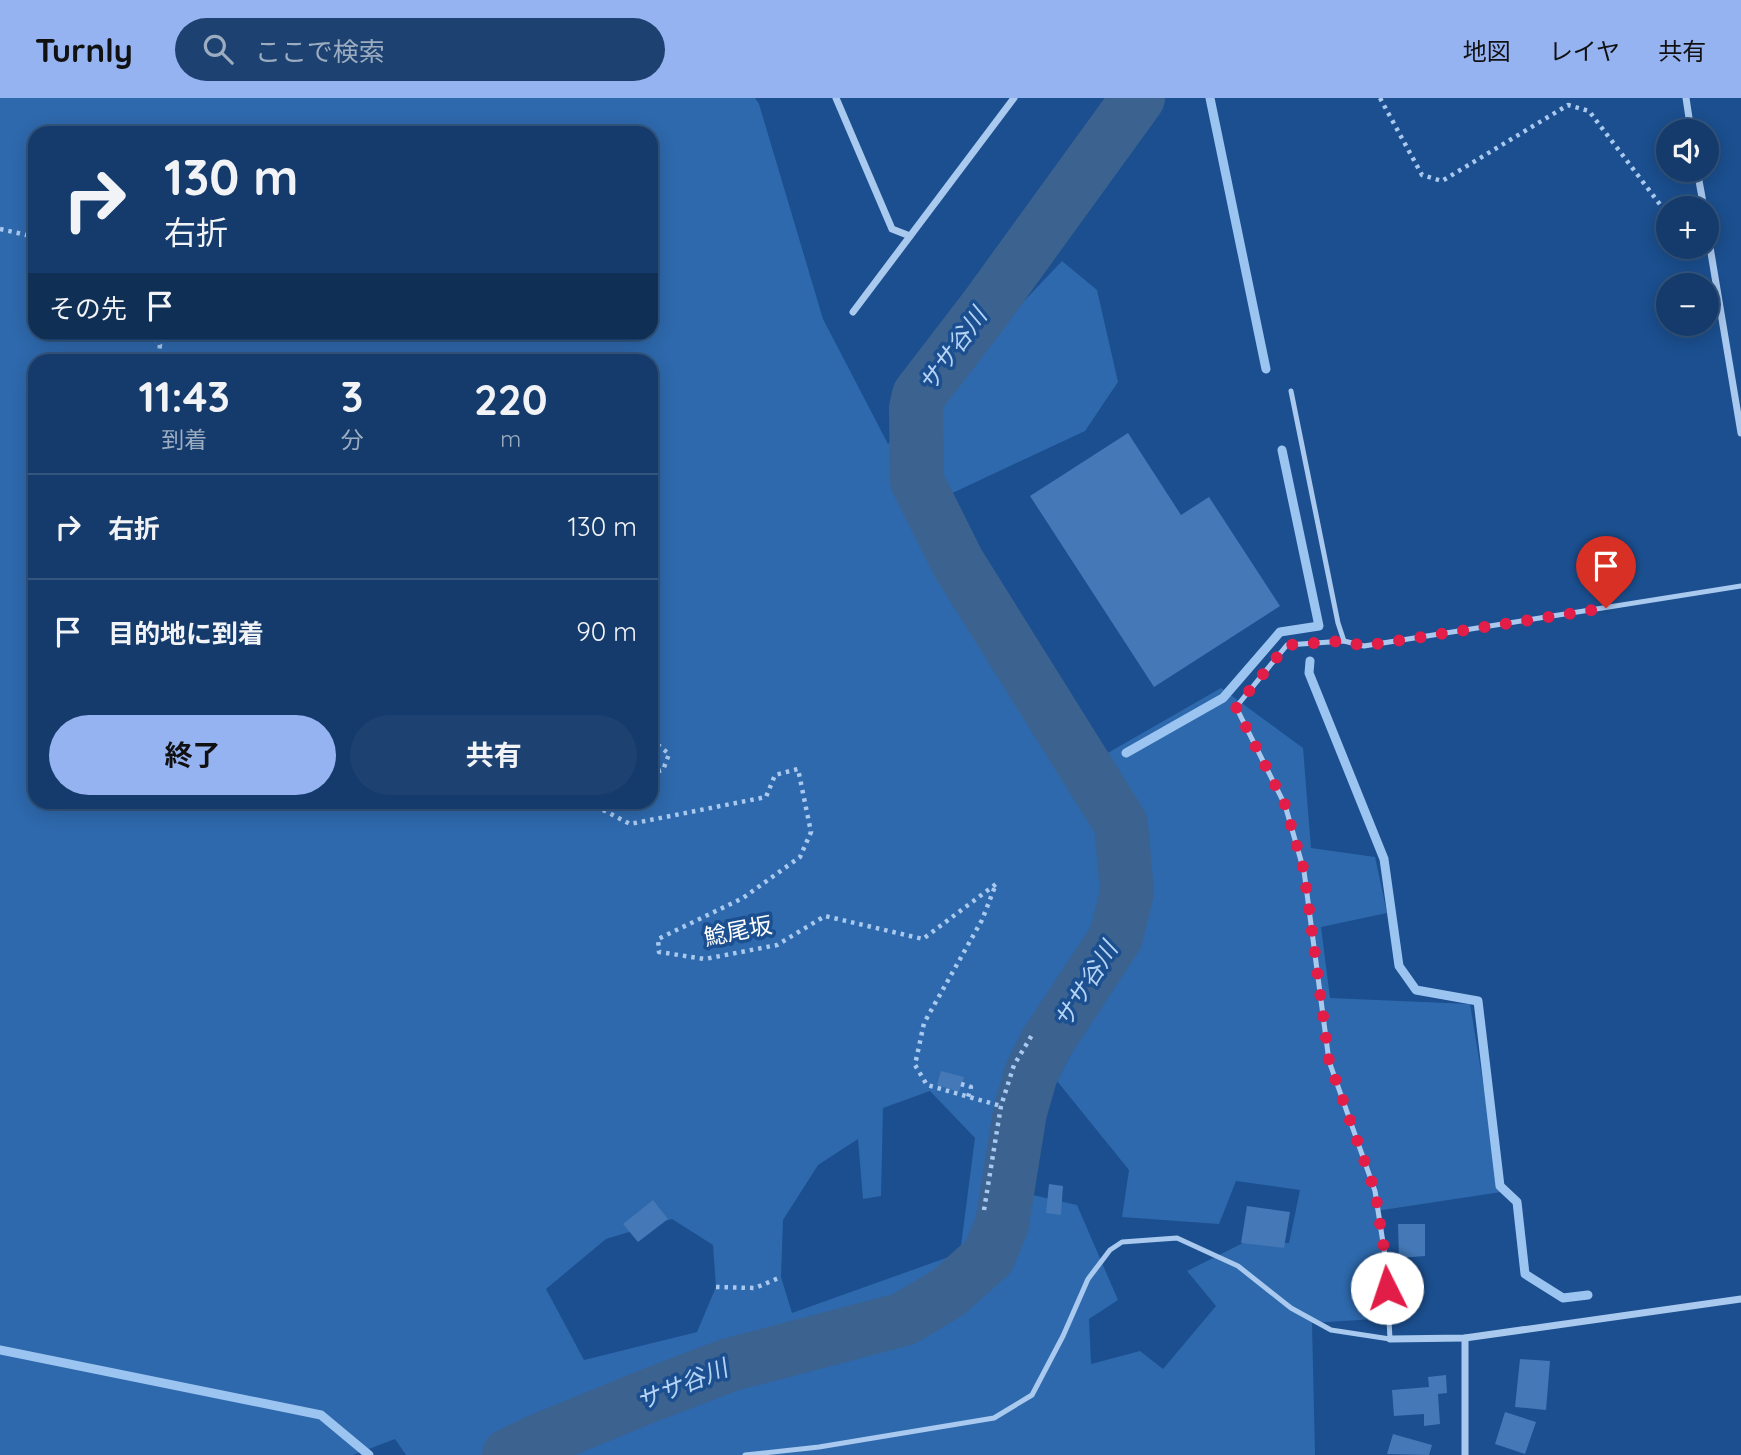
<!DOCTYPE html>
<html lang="ja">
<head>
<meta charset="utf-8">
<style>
  :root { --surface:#143b6b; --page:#1d4271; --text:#f1f3f6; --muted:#9dadc1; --line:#33557e; --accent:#95b2f1 }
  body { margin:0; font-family:Quicksand,"Noto Sans JP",sans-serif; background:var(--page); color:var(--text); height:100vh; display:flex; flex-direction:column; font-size:26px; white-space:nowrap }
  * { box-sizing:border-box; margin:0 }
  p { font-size:23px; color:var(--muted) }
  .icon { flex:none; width:38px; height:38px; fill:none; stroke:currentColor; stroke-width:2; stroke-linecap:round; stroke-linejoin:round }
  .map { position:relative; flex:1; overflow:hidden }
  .details { position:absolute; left:28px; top:256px; width:630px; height:455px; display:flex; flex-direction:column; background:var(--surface); border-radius:21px; box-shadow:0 4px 18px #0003,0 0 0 2px var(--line) }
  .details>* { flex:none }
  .hud { position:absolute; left:28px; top:28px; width:630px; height:214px; border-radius:21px; box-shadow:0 4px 18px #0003,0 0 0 2px var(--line); background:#143b6b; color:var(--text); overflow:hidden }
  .fabs { position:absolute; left:1656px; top:21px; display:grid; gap:14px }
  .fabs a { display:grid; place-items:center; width:63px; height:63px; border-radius:50%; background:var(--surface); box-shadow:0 4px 18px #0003,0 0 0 2px var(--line); font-size:35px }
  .pin { position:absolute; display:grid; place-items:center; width:60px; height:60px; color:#fff; margin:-72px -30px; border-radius:50% 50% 50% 0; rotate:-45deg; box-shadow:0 0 7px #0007 }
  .pin .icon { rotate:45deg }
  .me { position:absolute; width:77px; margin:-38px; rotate:356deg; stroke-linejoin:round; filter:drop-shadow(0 0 5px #0008) }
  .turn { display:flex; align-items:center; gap:24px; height:147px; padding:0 21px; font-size:32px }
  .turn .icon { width:91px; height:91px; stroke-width:2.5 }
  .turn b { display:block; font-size:49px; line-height:60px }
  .then { display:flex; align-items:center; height:66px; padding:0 21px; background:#0003; gap:14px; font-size:26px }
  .eta { display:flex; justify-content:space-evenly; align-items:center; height:119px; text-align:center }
  .eta b { font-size:42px; font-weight:700; line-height:49px }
  .action { display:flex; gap:14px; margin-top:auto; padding:14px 21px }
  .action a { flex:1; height:80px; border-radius:42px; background:var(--accent); color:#111; font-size:28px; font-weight:700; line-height:80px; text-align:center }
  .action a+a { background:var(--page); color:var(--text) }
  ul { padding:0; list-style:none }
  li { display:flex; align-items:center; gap:21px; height:105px; padding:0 21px; border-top:2px solid var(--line) }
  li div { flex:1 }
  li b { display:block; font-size:26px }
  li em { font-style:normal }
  header { display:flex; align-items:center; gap:42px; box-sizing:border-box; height:98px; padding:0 35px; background:var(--accent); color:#111 }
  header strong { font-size:33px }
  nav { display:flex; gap:38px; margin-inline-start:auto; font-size:24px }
  .search { width:490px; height:63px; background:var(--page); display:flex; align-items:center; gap:18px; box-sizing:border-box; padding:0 24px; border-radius:38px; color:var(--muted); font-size:26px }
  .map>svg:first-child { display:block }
  .green { fill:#2e69ad; fill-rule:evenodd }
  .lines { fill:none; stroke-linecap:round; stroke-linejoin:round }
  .stream { stroke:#9cc4f0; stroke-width:9 }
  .river { stroke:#3c6290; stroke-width:54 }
  .building { fill:#4478b7 }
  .path { stroke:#a9c9ee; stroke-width:4.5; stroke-dasharray:3.5 5; stroke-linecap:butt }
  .service { stroke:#a9c9ee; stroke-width:5 }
  .minor { stroke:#a9c9ee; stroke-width:7 }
  .route { stroke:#e11d48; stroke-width:12; stroke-dasharray:0 21.6 }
  .labels { text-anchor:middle; stroke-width:7; stroke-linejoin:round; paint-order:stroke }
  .street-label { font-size:23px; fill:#fff; stroke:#1b4f8f }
  .water-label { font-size:24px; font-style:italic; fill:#b5d3f5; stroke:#1b4f8f }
</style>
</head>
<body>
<header>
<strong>Turnly</strong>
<div class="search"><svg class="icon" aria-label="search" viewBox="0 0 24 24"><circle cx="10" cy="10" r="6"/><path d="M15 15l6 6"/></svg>ここで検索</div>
<nav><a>地図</a><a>レイヤ</a><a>共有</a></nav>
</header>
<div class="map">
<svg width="1741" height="1357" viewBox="0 0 1741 1357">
  <rect width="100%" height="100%" fill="#1b4f8f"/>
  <path class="green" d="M0 0H755L759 6 823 221 888 346 1062 163 1097 192 1118 284 1085 333 944 399 1099 660 1221 590 1303 650 1311 750 1375 759 1387 815 1321 829 1330 900 1470 906 1501 1094 1376 1113 1405 1219 1312 1225 1315 1357H406L395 1341 353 1357H0ZM35 35H651V234H35ZM35 262H651V704H35ZM1043 924 1080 938 1057 983 1129 1072 1122 1119 1219 1126 1236 1083 1300 1092 1289 1145H1243L1187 1173 1216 1208 1163 1271 1140 1253 1091 1266 1089 1221 1118 1202 1077 1107 997 1089 1005 990ZM930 993 975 1040 960 1155 792 1215 781 1179 783 1122 818 1067 858 1041 863 1101 881 1098 883 1010ZM672 1121 713 1147 716 1189 697 1234 584 1262 546 1191 606 1141Z"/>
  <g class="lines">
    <g class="stream">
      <polyline points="1210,0 1266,271"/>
      <polyline points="1310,563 1309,575 1384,761 1399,868 1416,892 1478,903 1500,1088 1517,1104 1525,1176 1563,1200 1588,1197"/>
      <polyline points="1126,655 1223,600 1280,534 1319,528 1282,352"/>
      <polyline points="0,1252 321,1317 369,1357"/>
    </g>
    <polyline class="river" points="509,1357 538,1343 648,1298 729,1267 904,1221 949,1194 989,1158 1002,1126 1020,1014 1031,976 1045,947 1116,839 1127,794 1121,726 958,465 917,383 916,310 919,297 985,211 1138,0"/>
  </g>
  <g class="building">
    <polygon points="1128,335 1181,417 1209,399 1280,508 1154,589 1030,398"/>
    <polygon points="941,973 964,979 959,994 937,987"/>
    <polygon points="1049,1086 1063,1088 1061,1117 1046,1115"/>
    <polygon points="653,1102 668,1121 638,1144 623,1126"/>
    <polygon points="1247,1108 1290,1114 1284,1150 1241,1145"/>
    <polygon points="1398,1126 1425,1126 1425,1158 1399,1160"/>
    <polygon points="1520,1261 1550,1263 1546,1312 1515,1309"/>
    <polygon points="1446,1277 1447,1295 1438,1296 1440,1326 1424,1328 1424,1316 1394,1318 1392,1292 1429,1289 1428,1279"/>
    <polygon points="1505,1314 1536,1324 1525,1356 1495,1346"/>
    <polygon points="1393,1336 1432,1347 1429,1357 1387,1356"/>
  </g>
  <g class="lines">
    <g class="path">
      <polyline points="1380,0 1422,77 1442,83 1568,7 1589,13 1662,109 1668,112"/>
      <polyline points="0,131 35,139"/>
      <polyline points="149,234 160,247 158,262"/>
      <polyline points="276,262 277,262"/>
      <polyline points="651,641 669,656 663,672 651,675"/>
      <polyline points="588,704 630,726 766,699 775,677 798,671 811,734 800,759 743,800 658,841 659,854 705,861 777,847 825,818 923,841 996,786 982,822 924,925 915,967 927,987 1001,1008"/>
      <polyline points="961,986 971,989 968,999"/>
      <polyline points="984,1112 1001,1008 1014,967 1032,937"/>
      <polyline points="716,1189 755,1190 781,1179"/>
    </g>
    <g class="service">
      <polyline points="1291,293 1338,525 1344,543 1364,548 1741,488"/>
      <polyline points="745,1357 819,1349 994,1320 1032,1297 1063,1238 1088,1181 1110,1152 1122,1144 1177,1140 1238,1168 1291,1210 1331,1232 1390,1241 1386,1164 1375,1093 1329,963 1304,773 1285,707 1236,609 1287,547 1344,543"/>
    </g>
    <g class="minor">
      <polyline points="836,0 892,131 910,138"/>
      <polyline points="1686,0 1691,33"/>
      <polyline points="1697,72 1704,110"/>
      <polyline points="1706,125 1741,335"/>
      <polyline points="853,214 1014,0"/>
      <polyline points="1390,1241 1465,1240 1741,1201"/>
      <polyline points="1465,1357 1465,1240"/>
    </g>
  </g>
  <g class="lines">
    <polyline class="route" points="1387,1190 1386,1164 1375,1093 1329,963 1304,773 1285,707 1236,609 1287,547 1344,543 1364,548 1606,510"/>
  </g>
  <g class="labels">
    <g class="street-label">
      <text transform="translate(738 833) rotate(-11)" y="8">鯰尾坂</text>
    </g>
    <g class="water-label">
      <text transform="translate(953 252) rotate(-54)" y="8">ササ谷川</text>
      <text transform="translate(1086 887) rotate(-58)" y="8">ササ谷川</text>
      <text transform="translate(682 1287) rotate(-22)" y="8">ササ谷川</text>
    </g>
  </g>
</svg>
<div class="fabs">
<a><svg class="icon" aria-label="sound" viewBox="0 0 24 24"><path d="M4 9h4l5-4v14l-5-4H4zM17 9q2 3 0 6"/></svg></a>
<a>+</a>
<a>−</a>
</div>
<div class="pin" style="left:1606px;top:510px;background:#d93025"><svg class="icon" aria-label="arrive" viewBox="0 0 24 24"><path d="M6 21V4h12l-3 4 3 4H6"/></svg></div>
<svg class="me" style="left:1387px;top:1190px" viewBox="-20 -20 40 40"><circle r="19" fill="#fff"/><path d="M0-13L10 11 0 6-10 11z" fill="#e11d48"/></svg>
<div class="hud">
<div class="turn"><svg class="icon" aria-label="right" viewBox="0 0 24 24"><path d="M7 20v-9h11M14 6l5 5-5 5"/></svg><div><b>130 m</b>右折</div></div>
<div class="then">その先<svg class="icon" aria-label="arrive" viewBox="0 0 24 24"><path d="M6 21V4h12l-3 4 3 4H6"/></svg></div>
</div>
<section class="details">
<div class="eta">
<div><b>11:43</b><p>到着</p></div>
<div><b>3</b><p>分</p></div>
<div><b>220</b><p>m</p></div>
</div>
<ul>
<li><svg class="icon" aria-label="right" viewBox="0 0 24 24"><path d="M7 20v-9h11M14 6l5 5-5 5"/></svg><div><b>右折</b></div><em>130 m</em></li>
<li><svg class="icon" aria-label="arrive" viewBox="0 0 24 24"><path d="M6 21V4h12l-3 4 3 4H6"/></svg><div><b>目的地に到着</b></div><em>90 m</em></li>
</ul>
<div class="action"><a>終了</a><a>共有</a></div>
</section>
</div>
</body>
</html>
